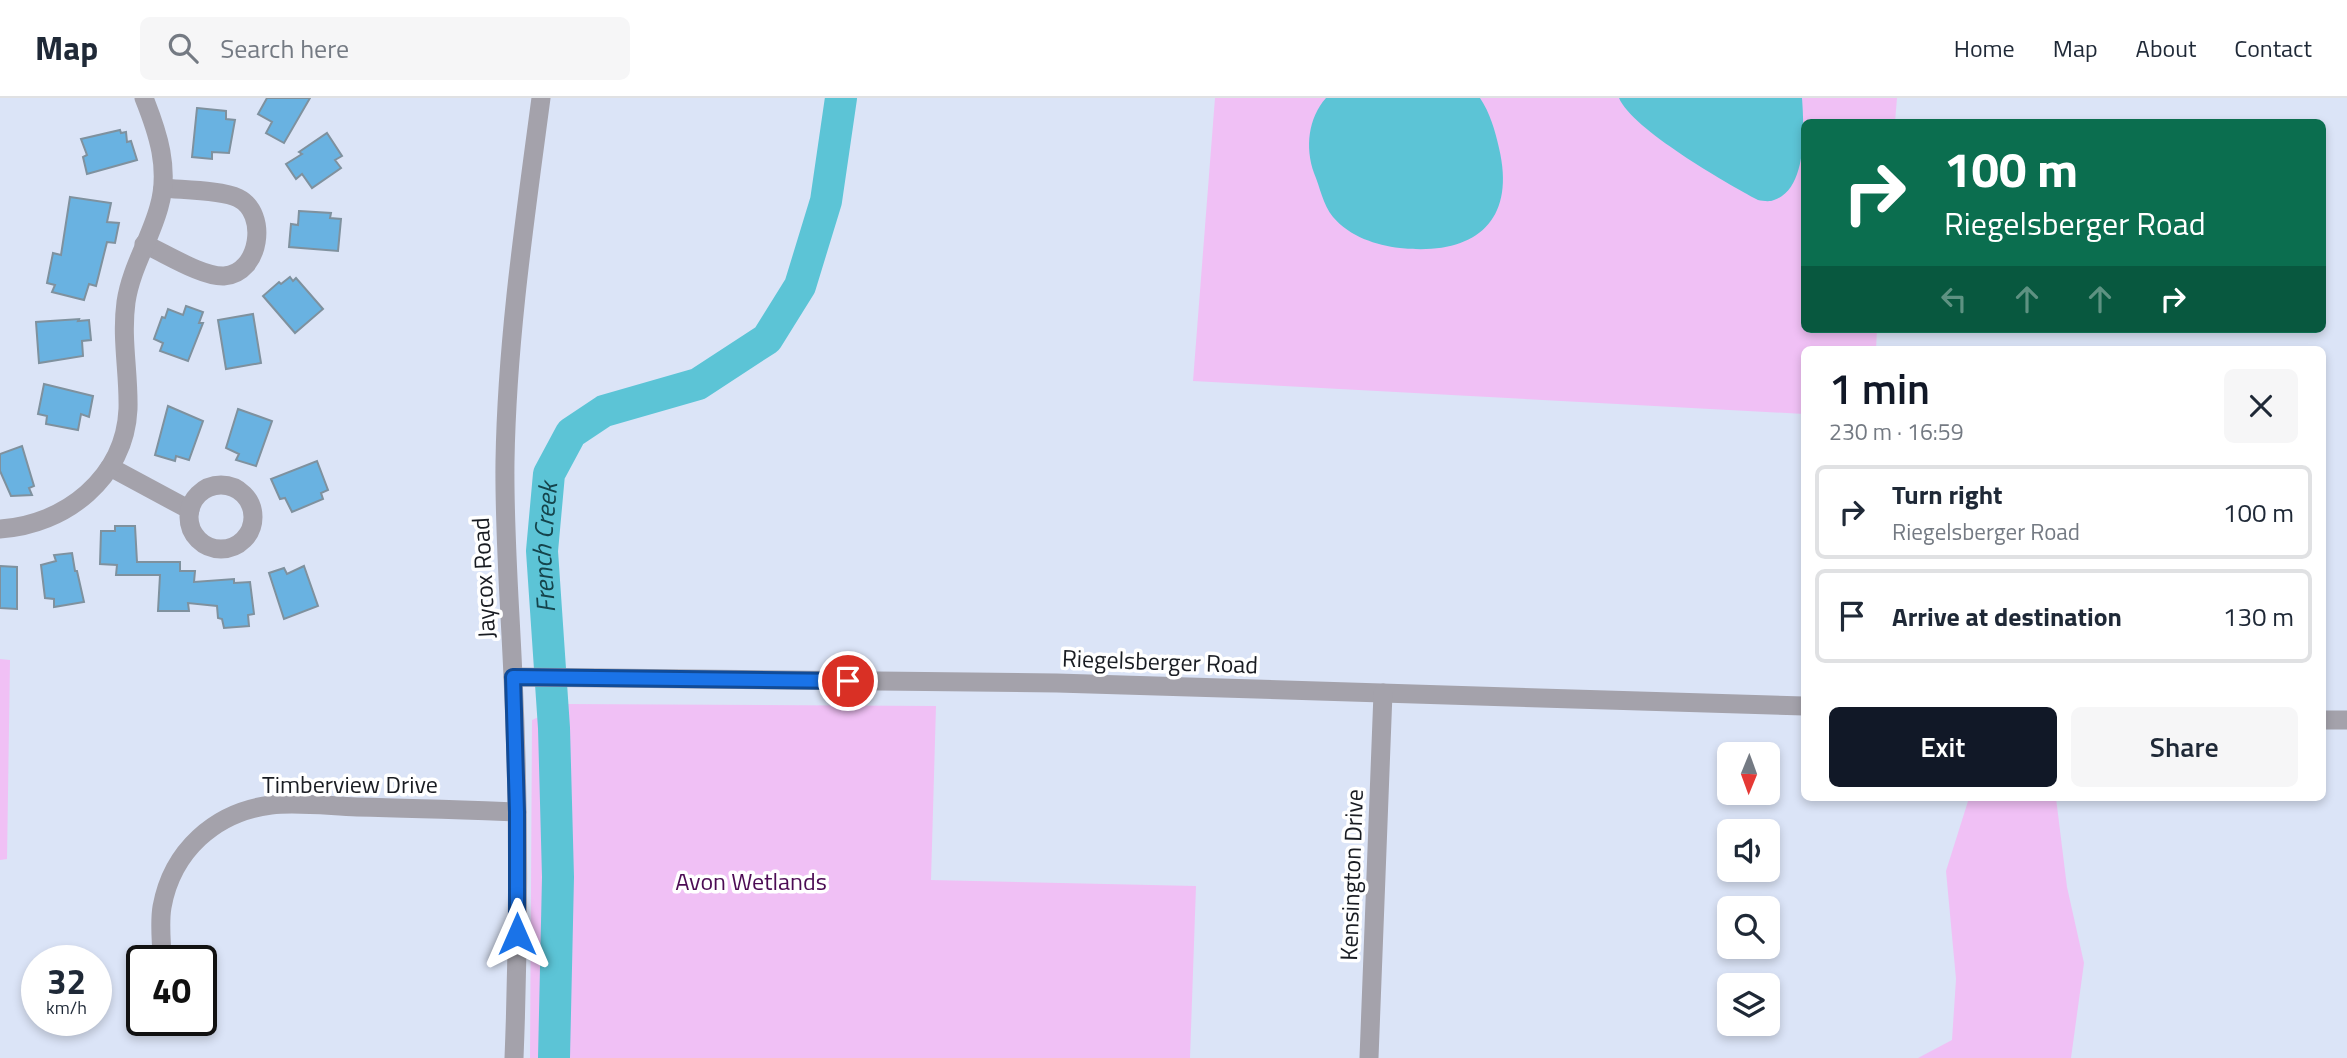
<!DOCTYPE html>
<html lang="en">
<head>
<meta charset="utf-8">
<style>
  :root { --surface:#fff; --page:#f6f6f7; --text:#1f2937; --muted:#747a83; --line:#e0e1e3; --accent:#111827 }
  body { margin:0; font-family:"Titillium Web",sans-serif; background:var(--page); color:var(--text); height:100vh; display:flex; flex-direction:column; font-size:26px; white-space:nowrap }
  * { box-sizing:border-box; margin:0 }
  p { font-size:23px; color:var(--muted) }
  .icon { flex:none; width:38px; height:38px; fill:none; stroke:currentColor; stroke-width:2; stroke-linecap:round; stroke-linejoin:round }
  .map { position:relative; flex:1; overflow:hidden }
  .drawer { position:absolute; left:1801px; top:248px; width:525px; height:455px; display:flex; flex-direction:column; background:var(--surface); border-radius:10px; box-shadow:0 4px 10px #0003 }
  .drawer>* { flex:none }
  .hud { position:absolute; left:1801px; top:21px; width:525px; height:214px; border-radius:10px; box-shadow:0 4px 10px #0003; background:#0b6e4f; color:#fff; overflow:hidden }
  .needle { width:46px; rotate:181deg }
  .fabs { position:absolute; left:1717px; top:644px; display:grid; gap:14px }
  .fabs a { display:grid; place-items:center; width:63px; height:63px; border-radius:10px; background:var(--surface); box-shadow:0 4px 10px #0003; font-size:35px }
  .speed { position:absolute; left:21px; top:847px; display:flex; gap:14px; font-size:35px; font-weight:700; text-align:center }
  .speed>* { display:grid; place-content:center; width:91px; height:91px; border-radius:50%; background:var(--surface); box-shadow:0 4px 10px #0003; line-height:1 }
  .speed small { font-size:18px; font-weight:400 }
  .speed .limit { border:4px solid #111; border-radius:10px; background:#fff; color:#111 }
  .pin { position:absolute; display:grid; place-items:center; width:60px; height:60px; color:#fff; margin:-30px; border:4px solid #fff; border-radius:50%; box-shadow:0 2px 7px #0007 }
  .me { position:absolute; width:77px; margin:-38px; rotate:0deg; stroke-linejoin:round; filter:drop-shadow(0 0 5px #0008) }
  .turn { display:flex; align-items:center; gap:24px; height:147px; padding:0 28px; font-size:32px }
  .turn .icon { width:91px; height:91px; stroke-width:2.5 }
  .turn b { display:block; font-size:49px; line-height:60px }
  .lanes { display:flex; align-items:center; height:66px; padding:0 28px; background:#0003; justify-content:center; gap:35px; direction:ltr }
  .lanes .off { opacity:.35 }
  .round { display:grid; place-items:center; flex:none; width:74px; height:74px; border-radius:10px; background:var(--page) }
  .summary { display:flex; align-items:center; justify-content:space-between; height:119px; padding:0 28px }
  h1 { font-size:42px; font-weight:600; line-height:52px; color:var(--accent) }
  .button { display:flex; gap:14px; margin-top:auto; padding:14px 28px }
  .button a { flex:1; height:80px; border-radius:10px; background:var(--accent); color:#fff; font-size:28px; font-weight:600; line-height:80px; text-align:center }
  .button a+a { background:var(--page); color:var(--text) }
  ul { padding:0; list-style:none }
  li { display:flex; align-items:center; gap:21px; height:94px; margin:0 14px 10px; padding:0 14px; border:4px solid var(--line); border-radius:10px }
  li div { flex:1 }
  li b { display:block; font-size:26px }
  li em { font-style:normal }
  header { display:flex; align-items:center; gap:42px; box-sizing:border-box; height:98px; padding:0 35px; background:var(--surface); border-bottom:2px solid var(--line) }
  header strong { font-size:33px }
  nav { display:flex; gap:38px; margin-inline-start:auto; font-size:24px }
  .search { width:490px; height:63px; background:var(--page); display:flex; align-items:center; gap:18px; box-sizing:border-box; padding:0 24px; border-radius:10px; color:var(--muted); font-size:26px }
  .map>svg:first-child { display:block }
  .green { fill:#f0c0f5 }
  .water { fill:#5cc4d6 }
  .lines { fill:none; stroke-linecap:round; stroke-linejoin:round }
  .river { stroke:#5cc4d6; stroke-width:32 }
  .building { fill:#69b2e1; stroke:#7f919e; stroke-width:2 }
  .minor { stroke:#a4a2ab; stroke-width:19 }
  .route-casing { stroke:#114b97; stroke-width:18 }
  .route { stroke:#1a73e8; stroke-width:12 }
  .labels { text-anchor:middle; stroke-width:7; stroke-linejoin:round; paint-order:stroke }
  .street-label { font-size:24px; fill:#191c22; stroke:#fff }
  .park-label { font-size:24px; fill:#4c0c54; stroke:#fff }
  .water-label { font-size:26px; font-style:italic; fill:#15444c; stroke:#fff }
</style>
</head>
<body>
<header>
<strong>Map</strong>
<div class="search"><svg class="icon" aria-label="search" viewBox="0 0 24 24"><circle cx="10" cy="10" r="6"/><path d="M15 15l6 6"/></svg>Search here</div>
<nav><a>Home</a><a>Map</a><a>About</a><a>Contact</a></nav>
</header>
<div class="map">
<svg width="2347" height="960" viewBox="0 0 2347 960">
  <rect width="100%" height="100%" fill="#dbe4f7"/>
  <g class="green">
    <polygon points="1215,0 1897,0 1895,24 1804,24 1804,231 1877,231 1876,252 1804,252 1804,316 1193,283"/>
    <polygon points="0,561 10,562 7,761 0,762"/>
    <polygon points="567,606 936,608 931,782 1196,788 1190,960 530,960 532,622"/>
    <polygon points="1969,700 2056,700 2067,789 2084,865 2071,960 1918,960 1952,942 1956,881 1946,773"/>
  </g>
  <g class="water">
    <path d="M1326 0H1480C1490 15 1495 32 1499 50 1517 126 1472 158 1400 150 1376 147 1350 139 1333 119 1323 107 1320 89 1314 75 1305 50 1308 20 1326 0Z"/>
    <path d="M1619 0H1802C1804 28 1808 91 1774 102 1770 104 1763 103 1758 102 1726 85 1632 31 1619 0Z"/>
  </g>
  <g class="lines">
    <path class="river" id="s1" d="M554 960 558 779 554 630 542 453 549 376 571 335 604 313 698 286 767 241 800 188 826 103 841 0"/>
  </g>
  <g class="building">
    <polygon points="267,0 310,0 284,45 266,35 272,24 258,16"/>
    <polygon points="197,10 226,13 226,21 235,22 229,55 212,54 212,61 192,59"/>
    <polygon points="120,32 121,35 126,34 127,44 131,43 137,62 87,76 83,59 87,57 81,41"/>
    <polygon points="327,35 342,58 335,62 341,70 312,90 302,76 296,81 286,66 302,56 299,54"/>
    <polygon points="70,99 111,105 107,124 119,125 115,145 107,144 96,188 89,186 84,202 52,194 55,187 47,185 53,155 61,157"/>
    <polygon points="299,113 331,115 330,120 341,121 338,153 289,149 291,126 298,127"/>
    <polygon points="290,179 293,183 296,180 323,211 295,235 263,198 279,184 281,186"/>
    <polygon points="186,208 203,214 199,225 203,225 188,263 160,253 163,245 154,241 162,219 165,220 168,211 183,217"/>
    <polygon points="253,216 261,265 226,271 218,222"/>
    <polygon points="79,221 78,223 89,222 91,242 82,243 83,258 39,265 36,224"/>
    <polygon points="44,286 93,298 89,319 81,316 78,332 46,326 47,318 38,316"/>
    <polygon points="168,308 203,323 189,362 176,358 175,363 155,357"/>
    <polygon points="238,311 272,323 256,368 236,362 239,356 226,350"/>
    <polygon points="22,348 34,388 29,390 32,397 11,398 0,373 0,356"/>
    <polygon points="317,363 328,392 321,395 323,401 292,414 285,400 280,401 271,381"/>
    <polygon points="115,428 135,428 137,464 180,464 180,473 195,473 194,484 234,481 234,485 250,484 254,516 248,517 249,528 224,530 222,521 218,520 217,508 188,505 189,513 158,513 160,477 116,477 117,467 100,466 101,433 115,433"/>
    <polygon points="72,455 75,473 77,473 84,504 54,509 54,501 45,500 41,467 56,463 54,457"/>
    <polygon points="0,468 17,469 17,511 0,510"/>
    <polygon points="304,468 318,508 284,521 269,475 284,470 287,476"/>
  </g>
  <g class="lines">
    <g class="minor">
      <path d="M144 146C165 155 202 179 224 178 260 176 269 115 238 100 222 92 182 92 163 90"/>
      <polyline points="110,369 190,412"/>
      <circle cx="221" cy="419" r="32"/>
      <path d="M0 431C65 427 125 380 128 311 129 275 121 241 126 204 131 170 150 142 159 109 170 71 158 35 144 0"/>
      <polyline points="513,579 1057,585 1804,608"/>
      <polyline points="2322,622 2347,622"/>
      <path d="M162 863C162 846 159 826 162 809 172 753 215 714 271 707 298 704 329 708 357 709 410 710 464 712 517 714"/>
      <path d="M514 960C519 833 519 706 513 579 510 507 504 435 505 363 507 242 525 120 541 0"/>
      <polyline points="1369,960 1383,595"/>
    </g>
  </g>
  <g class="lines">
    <g class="route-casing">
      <polyline id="route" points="517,836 517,714 513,579 848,583"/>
    </g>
    <use href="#route" class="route"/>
  </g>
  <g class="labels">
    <g class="street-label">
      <text transform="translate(484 480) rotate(-93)" y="8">Jaycox Road</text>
      <text transform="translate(1160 564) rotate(2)" y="8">Riegelsberger Road</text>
      <text x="350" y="695">Timberview Drive</text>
      <text transform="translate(1352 777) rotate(-88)" y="8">Kensington Drive</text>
    </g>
    <g class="park-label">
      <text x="751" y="792">Avon Wetlands</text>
    </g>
    <g class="water-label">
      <text dy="9" stroke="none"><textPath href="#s1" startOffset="511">French Creek</textPath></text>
    </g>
  </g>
</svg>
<div class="fabs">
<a><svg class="needle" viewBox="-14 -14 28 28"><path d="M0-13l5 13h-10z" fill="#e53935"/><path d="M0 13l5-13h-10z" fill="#747a83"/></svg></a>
<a><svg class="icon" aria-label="sound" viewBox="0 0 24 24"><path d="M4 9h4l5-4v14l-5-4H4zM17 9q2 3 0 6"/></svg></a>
<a><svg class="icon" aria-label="search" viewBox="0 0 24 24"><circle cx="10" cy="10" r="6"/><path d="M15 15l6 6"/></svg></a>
<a><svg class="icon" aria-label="layers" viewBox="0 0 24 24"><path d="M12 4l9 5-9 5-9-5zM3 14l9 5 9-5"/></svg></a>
</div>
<div class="speed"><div>32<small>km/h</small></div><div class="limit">40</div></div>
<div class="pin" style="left:848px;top:583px;background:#d93025"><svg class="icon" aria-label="arrive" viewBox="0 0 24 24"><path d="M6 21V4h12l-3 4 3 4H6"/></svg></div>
<svg class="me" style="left:517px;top:836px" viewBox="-20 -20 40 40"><path d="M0-17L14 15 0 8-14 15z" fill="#1a73e8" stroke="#fff" stroke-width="4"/></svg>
<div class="hud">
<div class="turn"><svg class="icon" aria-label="right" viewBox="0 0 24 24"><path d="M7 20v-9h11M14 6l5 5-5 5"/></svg><div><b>100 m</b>Riegelsberger Road</div></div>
<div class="lanes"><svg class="icon off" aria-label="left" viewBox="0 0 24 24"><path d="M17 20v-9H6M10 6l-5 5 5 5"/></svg><svg class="icon off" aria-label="ahead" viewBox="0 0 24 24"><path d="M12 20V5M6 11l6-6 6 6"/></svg><svg class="icon off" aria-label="ahead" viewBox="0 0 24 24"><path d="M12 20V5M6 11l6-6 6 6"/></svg><svg class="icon" aria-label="right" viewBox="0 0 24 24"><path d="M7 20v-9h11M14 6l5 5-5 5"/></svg></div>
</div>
<section class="drawer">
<div class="summary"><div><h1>1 min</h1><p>230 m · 16:59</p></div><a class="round"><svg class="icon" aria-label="close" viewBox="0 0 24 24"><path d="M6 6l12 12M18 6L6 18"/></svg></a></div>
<ul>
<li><svg class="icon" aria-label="right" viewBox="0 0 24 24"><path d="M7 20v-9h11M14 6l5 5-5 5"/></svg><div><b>Turn right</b><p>Riegelsberger Road</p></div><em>100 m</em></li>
<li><svg class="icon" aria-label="arrive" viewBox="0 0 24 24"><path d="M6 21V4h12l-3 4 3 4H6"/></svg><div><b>Arrive at destination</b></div><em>130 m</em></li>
</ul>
<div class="button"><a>Exit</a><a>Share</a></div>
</section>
</div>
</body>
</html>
